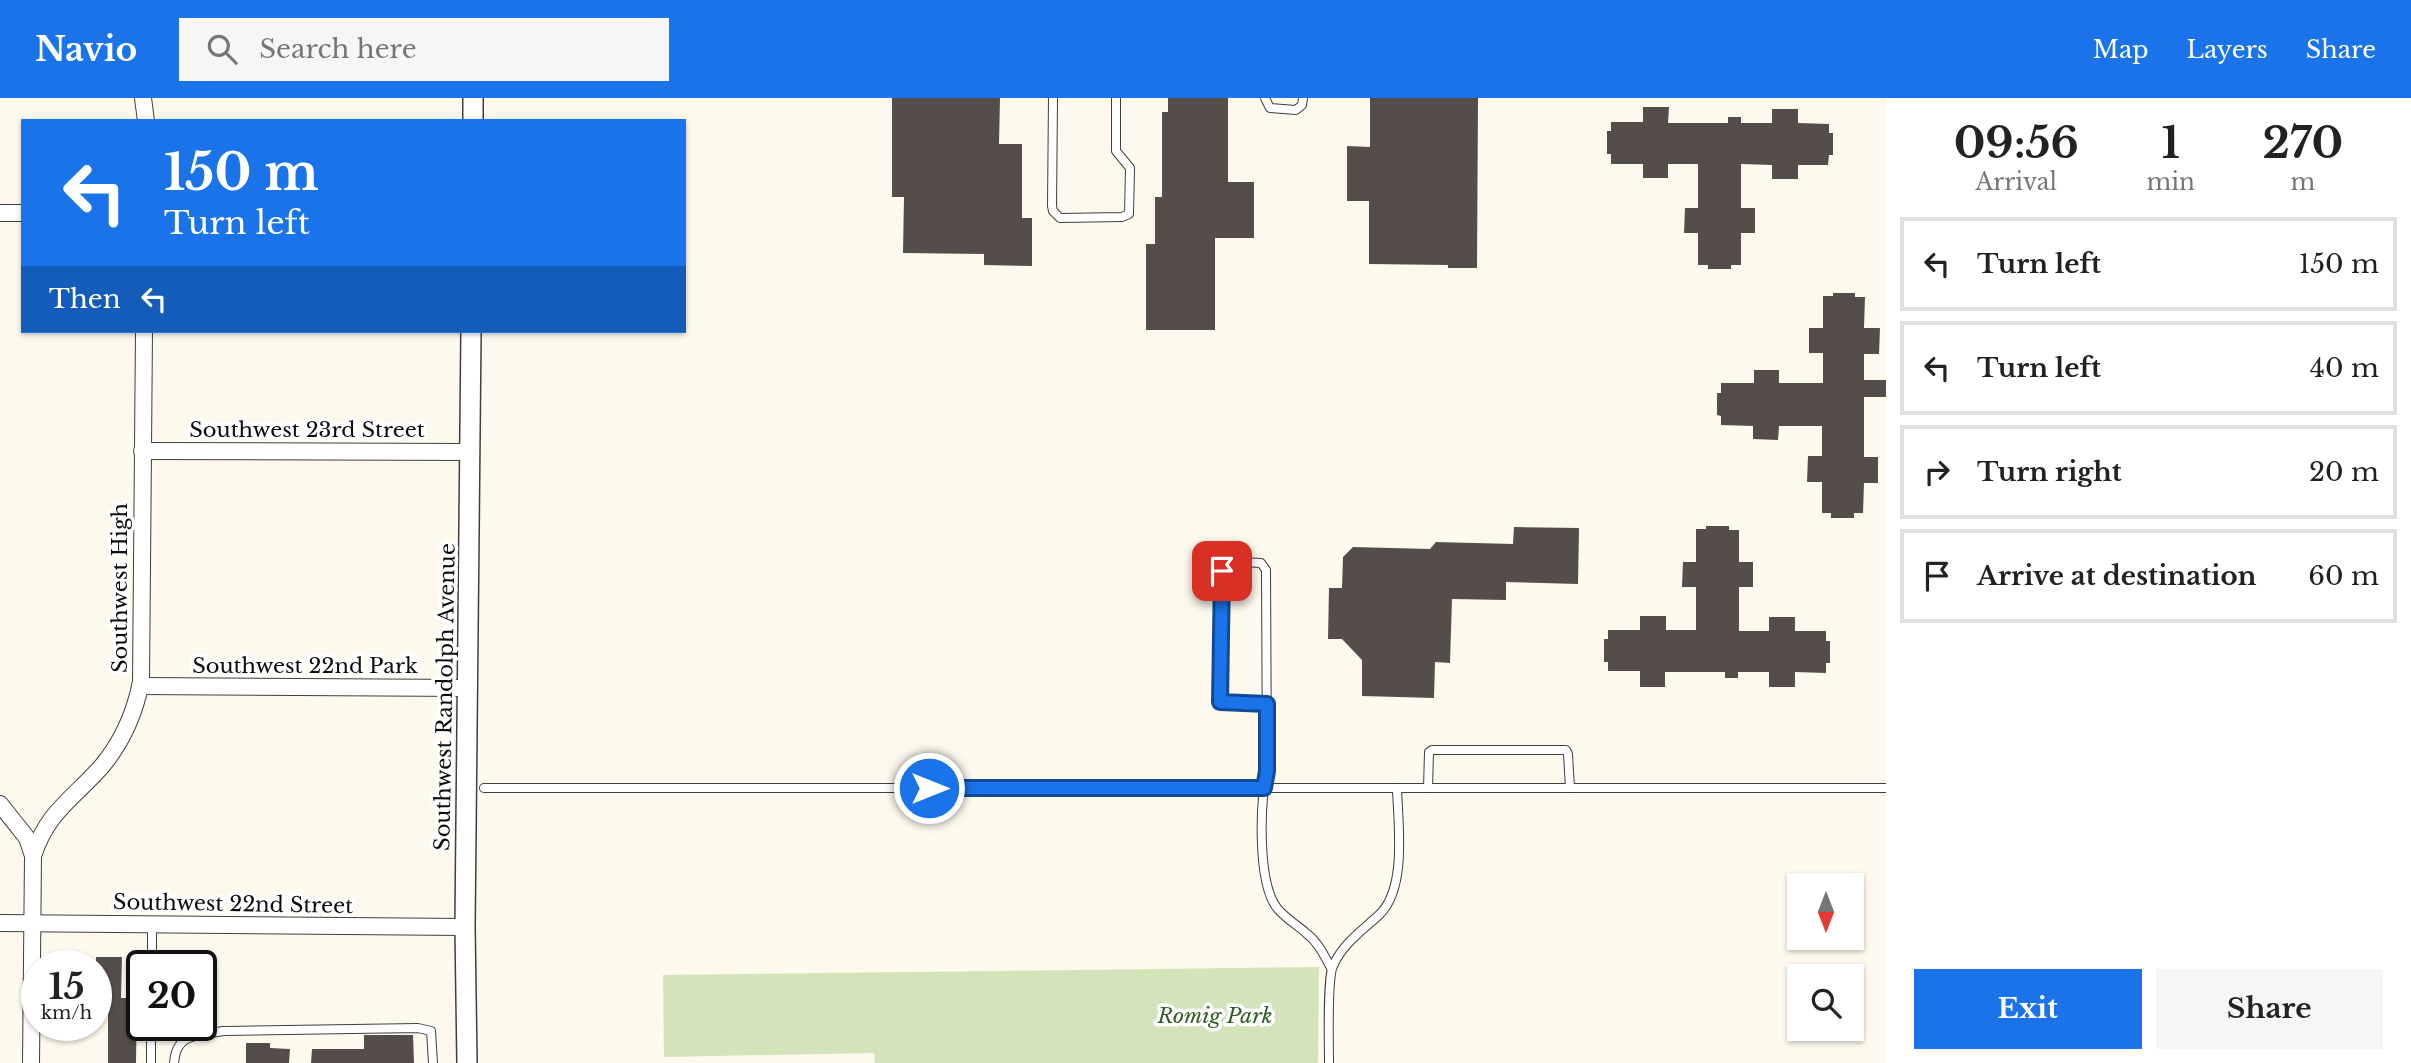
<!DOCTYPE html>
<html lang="en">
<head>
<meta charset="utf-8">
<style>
  :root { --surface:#fff; --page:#f6f6f6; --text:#222; --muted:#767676; --line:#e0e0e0; --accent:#1a73e8 }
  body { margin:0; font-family:"Libre Baskerville",serif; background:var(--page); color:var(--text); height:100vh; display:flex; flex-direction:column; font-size:26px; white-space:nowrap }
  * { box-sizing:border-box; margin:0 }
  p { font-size:23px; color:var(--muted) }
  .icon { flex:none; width:38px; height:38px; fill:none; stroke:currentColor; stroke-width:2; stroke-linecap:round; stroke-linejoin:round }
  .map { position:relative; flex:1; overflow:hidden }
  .panel { display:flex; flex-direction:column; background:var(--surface); width:525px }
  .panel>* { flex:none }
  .hud { position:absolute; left:21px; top:21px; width:665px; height:214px; border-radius:0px; box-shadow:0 2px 5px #0004; background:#1a73e8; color:#fff; overflow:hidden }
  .needle { width:46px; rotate:180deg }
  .controls { position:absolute; left:1787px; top:775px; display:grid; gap:14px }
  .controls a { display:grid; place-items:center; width:77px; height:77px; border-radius:0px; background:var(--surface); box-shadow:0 2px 5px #0004; font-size:35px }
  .speed { position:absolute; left:21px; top:852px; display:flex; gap:14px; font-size:35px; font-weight:700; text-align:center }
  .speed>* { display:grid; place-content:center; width:91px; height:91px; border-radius:50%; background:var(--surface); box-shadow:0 2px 5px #0004; line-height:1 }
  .speed small { font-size:18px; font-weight:400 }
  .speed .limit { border:4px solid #111; border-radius:10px; background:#fff; color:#111 }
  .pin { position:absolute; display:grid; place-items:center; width:60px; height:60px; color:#fff; margin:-30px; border-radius:14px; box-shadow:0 4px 10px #0006 }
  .me { position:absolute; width:77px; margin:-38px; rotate:90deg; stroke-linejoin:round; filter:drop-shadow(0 0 5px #0008) }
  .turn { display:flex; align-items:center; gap:24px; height:147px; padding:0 28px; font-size:32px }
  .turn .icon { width:91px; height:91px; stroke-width:2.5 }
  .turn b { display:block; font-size:49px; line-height:60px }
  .then { display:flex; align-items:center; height:66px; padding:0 28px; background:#0003; gap:14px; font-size:26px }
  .eta { display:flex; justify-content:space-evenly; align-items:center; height:119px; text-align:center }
  .eta b { font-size:42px; font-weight:700; line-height:49px }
  .button { display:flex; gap:14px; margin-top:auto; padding:14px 28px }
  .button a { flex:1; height:80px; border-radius:0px; background:var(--accent); color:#fff; font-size:28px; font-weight:700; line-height:80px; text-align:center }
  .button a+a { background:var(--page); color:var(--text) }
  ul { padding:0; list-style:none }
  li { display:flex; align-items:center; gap:21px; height:94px; margin:0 14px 10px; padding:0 14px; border:4px solid var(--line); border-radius:0px }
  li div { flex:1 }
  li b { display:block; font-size:26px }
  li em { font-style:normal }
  header { display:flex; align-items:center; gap:42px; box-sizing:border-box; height:98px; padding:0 35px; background:var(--accent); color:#fff }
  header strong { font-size:33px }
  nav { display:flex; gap:38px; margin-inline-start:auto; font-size:24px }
  .search { width:490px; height:63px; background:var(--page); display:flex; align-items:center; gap:18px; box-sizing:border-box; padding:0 24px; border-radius:0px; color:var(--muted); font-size:26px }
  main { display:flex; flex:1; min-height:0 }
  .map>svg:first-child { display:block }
  .green { fill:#d4e4ba }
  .building { fill:#544d4a }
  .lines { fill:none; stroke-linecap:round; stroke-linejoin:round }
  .service-casing { stroke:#3f3f3f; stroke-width:10 }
  .minor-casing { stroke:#3f3f3f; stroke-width:18 }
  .tertiary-casing { stroke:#3f3f3f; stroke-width:22 }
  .service { stroke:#fff; stroke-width:8 }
  .minor { stroke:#fff; stroke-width:16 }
  .tertiary { stroke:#fff; stroke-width:19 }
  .route-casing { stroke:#114b97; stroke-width:18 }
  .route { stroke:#1a73e8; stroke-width:12 }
  .labels { text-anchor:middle; stroke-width:7; stroke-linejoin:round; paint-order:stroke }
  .street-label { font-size:21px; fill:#0c0c0c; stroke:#fff }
  .park-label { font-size:21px; font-style:italic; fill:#345d23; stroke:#fff }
</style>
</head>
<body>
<header>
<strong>Navio</strong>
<div class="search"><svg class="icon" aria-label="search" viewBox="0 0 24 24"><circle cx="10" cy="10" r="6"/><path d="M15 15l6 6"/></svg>Search here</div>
<nav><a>Map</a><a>Layers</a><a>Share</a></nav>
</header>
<main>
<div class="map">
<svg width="1886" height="965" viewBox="0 0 1886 965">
  <rect width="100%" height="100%" fill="#fdf9ed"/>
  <polygon class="green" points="1319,869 1318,965 875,965 874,955 664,959 663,877"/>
  <g class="building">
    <polygon points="892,0 1000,0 999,46 1022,46 1022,120 1032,120 1032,168 984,167 984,156 903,155 904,99 892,99"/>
    <polygon points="1168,0 1228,0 1228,84 1254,84 1254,140 1215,140 1215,232 1146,232 1146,146 1155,146 1155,99 1162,99 1162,14 1168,14"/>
    <polygon points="1370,0 1478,0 1477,170 1448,170 1448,167 1369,166 1369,103 1347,103 1347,48 1370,49"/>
    <polygon points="1643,9 1669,9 1668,25 1728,25 1728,19 1741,19 1741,25 1772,25 1772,11 1798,11 1798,25 1829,26 1829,35 1833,35 1833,57 1829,57 1828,67 1798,67 1798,81 1772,81 1772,67 1741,66 1741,110 1755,110 1755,135 1741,135 1741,167 1731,167 1731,171 1708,171 1708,167 1698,167 1698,135 1684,135 1685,110 1698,110 1698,66 1668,66 1668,80 1643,80 1643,66 1611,66 1611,56 1607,56 1607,33 1611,33 1611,24 1643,24"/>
    <polygon points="1833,195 1855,195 1855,199 1865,199 1864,230 1880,230 1879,256 1864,256 1864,282 1886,282 1886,299 1864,299 1864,359 1878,359 1878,385 1864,385 1863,415 1854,415 1854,420 1831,420 1831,415 1822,415 1822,384 1807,384 1808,358 1822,358 1822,328 1779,328 1778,342 1753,341 1753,328 1721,327 1721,318 1717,317 1717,295 1721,295 1721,285 1754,285 1754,272 1779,272 1779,285 1823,285 1823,255 1809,255 1809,230 1823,230 1823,198 1833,198"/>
    <polygon points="1706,428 1729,428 1729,432 1739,432 1739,464 1753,464 1753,489 1739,489 1739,533 1769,533 1769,519 1795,519 1795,533 1826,533 1826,543 1830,543 1830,565 1826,565 1826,575 1795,574 1795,589 1769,589 1769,574 1738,574 1738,580 1725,580 1725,574 1665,574 1665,589 1640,589 1640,573 1608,573 1608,564 1604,564 1604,541 1608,541 1608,532 1640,532 1640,518 1666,518 1666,532 1696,532 1696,489 1682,489 1683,464 1696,464 1696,431 1706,431"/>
    <polygon points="1514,429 1579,430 1578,486 1506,484 1506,502 1452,501 1450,565 1435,564 1434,600 1362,598 1362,562 1342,541 1328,541 1329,490 1342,490 1343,459 1353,449 1430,451 1436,444 1513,446"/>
    <polygon points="96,859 122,859 121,900 137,900 136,965 108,965 108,888 96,888"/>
    <polygon points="364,937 413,937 414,965 311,965 312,951 364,951"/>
    <polygon points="246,945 270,945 270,950 290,951 289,965 246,965"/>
  </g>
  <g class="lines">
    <g class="service-casing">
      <g id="service">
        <polyline points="1053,0 1052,108 1053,113 1060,120 1122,119 1129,116 1130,70 1116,53 1116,0"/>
        <polyline points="1265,0 1270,10 1296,12 1302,7 1303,0"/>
        <path d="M1267 606 1220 604 1222 473 1223 469 1241 464 1261 465 1266 472 1267 673C1260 705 1257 784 1277 810 1286 821 1296 826 1306 835 1318 844 1324 857 1331 870"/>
        <polyline points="484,690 1886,690"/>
        <polyline points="1428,690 1429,654 1432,652 1566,652 1568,656 1570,690"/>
        <polyline points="152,868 152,826"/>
        <polyline points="151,965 151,928"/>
        <path d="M174 965C176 934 199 938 223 933L418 930 431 933 433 965"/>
        <path d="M1329 965C1329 946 1327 880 1333 868 1343 845 1362 833 1380 816 1407 789 1398 726 1397 690"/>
      </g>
    </g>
    <g class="minor-casing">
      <g id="minor">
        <polyline points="143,0 146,23"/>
        <polyline points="0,115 23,115"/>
        <polyline points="142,353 471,354"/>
        <polyline points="140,588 469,590"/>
        <polyline points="0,706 27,740 33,758"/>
        <polyline points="0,825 465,829"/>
        <path d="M31 965 33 758C47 714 73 701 102 668 122 644 135 614 141 584L144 233"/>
      </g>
    </g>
    <g class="tertiary-casing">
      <g id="tertiary">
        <polyline points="473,23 473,0"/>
        <polyline points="467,965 465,829 471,233"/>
      </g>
    </g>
    <use href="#service" class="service"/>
    <use href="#minor" class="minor"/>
    <use href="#tertiary" class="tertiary"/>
  </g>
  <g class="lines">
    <g class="route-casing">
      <polyline id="route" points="929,690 1264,690 1267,673 1267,606 1220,604 1222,473"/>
    </g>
    <use href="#route" class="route"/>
  </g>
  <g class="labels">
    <g class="street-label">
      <text x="307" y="339">Southwest 23rd Street</text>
      <text transform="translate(120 490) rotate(-90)" y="7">Southwest High</text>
      <text x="305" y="575">Southwest 22nd Park</text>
      <text transform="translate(445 599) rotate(-89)" y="7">Southwest Randolph Avenue</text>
      <text transform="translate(233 806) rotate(1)" y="7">Southwest 22nd Street</text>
    </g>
    <g class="park-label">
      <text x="1215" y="925">Romig Park</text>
    </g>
  </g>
</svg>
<div class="controls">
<a><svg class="needle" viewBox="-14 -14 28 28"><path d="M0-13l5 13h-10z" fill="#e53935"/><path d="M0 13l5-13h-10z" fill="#767676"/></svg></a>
<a><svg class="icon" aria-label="search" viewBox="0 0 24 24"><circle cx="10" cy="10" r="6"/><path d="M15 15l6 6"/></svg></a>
</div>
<div class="speed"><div>15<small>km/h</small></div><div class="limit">20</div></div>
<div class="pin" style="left:1222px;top:473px;background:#d93025"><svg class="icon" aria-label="arrive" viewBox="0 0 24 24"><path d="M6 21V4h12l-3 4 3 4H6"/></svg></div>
<svg class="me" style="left:929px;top:690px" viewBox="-20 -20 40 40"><circle r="17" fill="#1a73e8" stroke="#fff" stroke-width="3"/><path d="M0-11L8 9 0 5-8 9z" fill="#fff"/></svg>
<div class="hud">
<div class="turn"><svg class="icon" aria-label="left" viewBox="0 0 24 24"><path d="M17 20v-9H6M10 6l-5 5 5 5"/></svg><div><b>150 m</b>Turn left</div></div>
<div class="then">Then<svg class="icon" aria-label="left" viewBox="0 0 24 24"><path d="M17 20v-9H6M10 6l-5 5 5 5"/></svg></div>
</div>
</div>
<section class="panel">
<div class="eta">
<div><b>09:56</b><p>Arrival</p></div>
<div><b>1</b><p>min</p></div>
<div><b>270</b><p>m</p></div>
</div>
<ul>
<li><svg class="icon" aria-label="left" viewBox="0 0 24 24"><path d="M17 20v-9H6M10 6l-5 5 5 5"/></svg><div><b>Turn left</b></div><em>150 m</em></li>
<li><svg class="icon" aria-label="left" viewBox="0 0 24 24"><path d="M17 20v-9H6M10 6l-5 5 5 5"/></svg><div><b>Turn left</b></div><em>40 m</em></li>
<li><svg class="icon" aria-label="right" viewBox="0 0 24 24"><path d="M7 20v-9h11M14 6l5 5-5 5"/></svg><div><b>Turn right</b></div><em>20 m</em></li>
<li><svg class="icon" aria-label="arrive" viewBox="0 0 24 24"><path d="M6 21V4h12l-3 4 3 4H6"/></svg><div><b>Arrive at destination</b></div><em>60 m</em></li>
</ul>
<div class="button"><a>Exit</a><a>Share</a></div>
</section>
</main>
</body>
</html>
